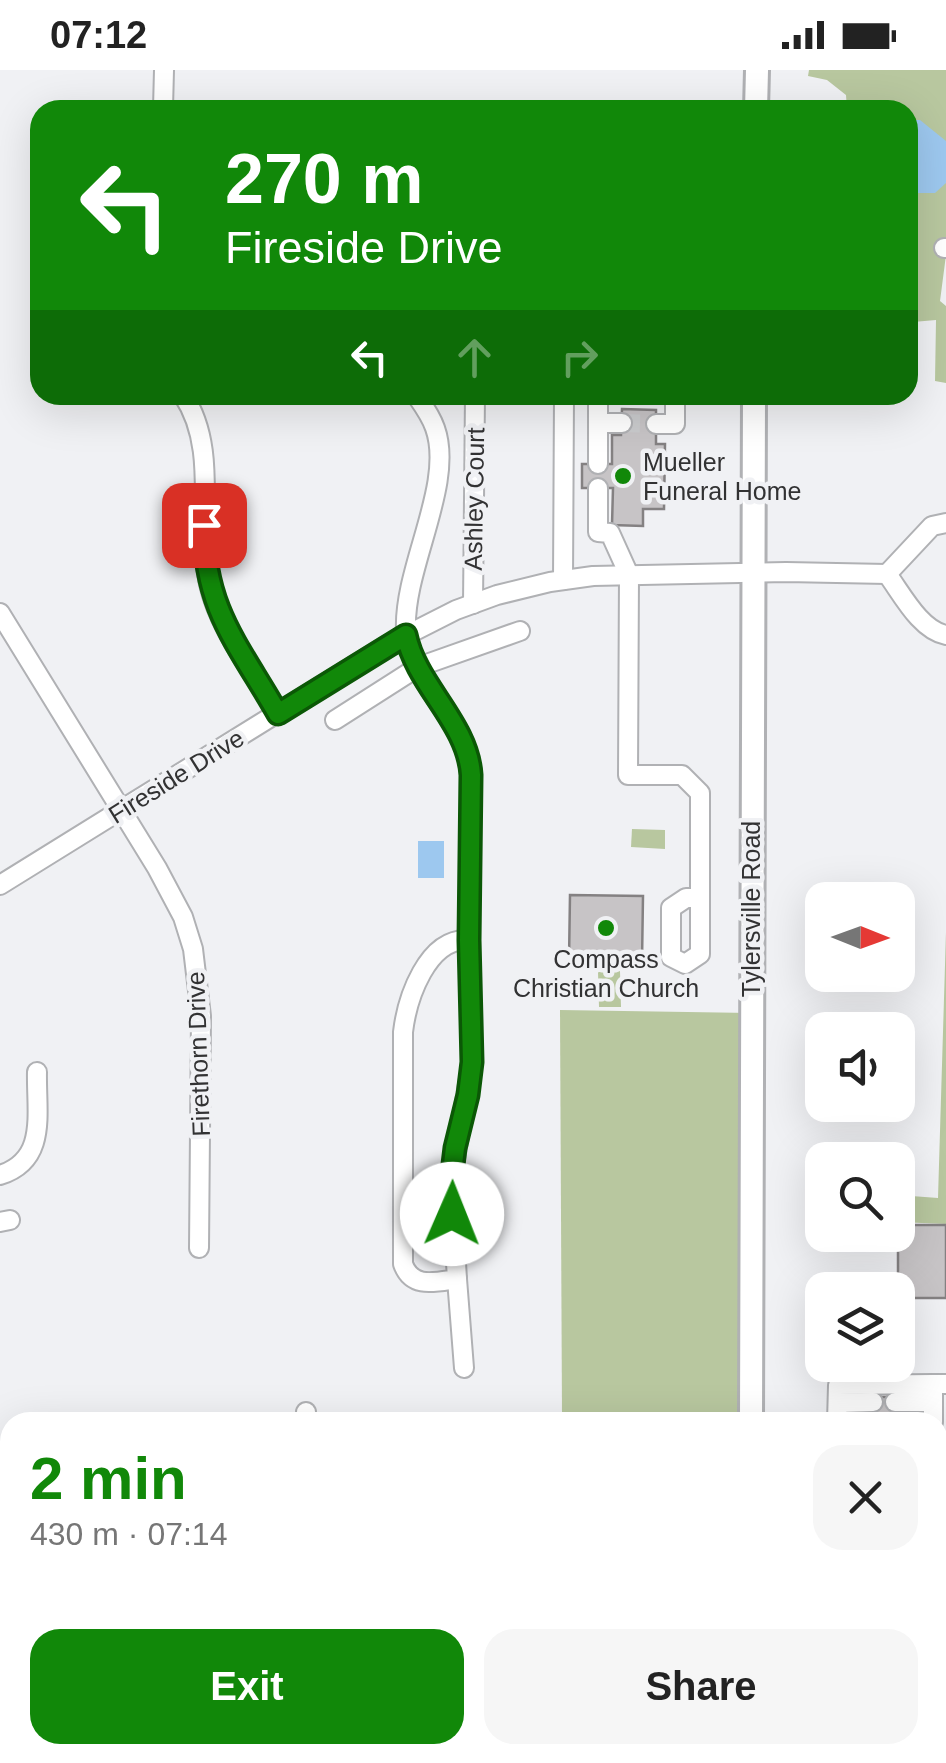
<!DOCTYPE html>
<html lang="en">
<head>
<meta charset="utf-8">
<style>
  :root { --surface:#fff; --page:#f6f6f6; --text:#222; --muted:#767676; --accent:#118809 }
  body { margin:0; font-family:Helvetica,sans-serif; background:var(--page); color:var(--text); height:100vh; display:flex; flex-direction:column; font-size:38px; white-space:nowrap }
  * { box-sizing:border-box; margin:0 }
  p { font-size:32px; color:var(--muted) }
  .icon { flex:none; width:55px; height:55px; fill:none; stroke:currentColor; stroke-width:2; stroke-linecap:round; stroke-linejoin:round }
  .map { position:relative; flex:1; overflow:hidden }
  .sheet { position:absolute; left:0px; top:1342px; width:948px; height:352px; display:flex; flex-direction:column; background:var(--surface); border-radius:30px 30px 0 0; box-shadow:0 10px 40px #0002 }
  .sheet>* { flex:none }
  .hud { position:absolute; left:30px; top:30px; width:888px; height:305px; border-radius:30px; box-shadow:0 10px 40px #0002; background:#118809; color:#fff; overflow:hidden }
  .needle { width:65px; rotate:91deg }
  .controls { position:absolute; left:805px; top:812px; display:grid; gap:20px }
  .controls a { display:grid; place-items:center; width:110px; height:110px; border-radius:20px; background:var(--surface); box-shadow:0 10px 40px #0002; font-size:50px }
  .pin { position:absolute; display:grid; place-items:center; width:85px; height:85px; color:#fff; margin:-42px; border-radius:20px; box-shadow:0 5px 15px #0006 }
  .me { position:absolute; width:110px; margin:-55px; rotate:1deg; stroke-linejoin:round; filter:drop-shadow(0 0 8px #0008) }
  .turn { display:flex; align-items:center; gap:35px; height:210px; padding:0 30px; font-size:45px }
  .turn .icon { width:130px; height:130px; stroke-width:2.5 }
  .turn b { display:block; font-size:70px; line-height:85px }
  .lanes { display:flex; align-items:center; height:95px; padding:0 30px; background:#0003; justify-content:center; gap:50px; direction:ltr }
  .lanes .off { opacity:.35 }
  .round { display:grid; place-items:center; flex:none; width:105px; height:105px; border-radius:30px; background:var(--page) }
  .head { display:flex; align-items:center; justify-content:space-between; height:170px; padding:0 30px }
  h1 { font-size:60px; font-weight:800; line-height:75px; color:var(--accent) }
  .cta { display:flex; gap:20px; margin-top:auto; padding:20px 30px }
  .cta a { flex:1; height:115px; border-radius:30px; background:var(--accent); color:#fff; font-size:40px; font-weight:800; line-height:115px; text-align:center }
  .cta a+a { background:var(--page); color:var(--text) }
  .status { display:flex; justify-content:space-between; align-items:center; height:70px; padding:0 50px; background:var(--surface); direction:ltr }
  .status svg { height:28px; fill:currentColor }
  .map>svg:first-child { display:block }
  .green { fill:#b8c79f }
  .water { fill:#9dc8ef }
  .building { fill:#c7c4c6; stroke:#848182; stroke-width:2.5 }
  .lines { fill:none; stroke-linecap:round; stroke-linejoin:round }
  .minor-tunnel { stroke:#cacbcd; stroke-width:18; stroke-dasharray:18 9; stroke-linecap:butt }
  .minor-casing { stroke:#b0b1b4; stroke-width:22 }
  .major-casing { stroke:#b0b1b4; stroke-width:28 }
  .minor { stroke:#fff; stroke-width:18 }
  .major { stroke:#fff; stroke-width:22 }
  .route-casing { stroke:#0b5806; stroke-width:25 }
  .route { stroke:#118809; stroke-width:18 }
  .poi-dot { fill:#118809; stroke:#f0f1f4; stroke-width:4 }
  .labels { text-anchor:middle; stroke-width:9; stroke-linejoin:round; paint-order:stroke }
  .poi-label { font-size:25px; fill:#323233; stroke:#f0f1f4; text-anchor:start }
  .street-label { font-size:25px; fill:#323233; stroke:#f0f1f4 }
</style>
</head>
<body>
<div class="status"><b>07:12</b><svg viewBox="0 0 49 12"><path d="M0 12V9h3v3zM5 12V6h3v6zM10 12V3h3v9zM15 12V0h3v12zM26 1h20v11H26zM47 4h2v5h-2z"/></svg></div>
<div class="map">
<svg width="946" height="1693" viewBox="0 0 946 1693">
  <rect width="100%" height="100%" fill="#f0f1f4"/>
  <g class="green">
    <polygon points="809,0 946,0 946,185 940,231 946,236 946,313 935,311 936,250 913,252 908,262 908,40 847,40 846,25 827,10 808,6"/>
    <polygon points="632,759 665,760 665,779 631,777"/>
    <polygon points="946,862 946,1154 898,1152 898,1125 938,1128"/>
    <polygon points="620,901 621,937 599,937 598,902"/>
    <polygon points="560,940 751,943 751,1352 626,1352 562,1346"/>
  </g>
  <g class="water">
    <polygon points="908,50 920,50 946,71 946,113 935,123 917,123 908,113"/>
    <rect x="418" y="771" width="26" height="37"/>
  </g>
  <g class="building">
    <polygon points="622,339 656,340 656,374 665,374 664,439 643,439 643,456 612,455 613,418 582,418 582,394 612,394 612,365 621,365"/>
    <polygon points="570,825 643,826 642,892 569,891"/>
    <rect x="898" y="1155" width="48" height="73"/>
    <polygon points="873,1327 895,1327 917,1337 917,1352 865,1352 865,1337"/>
  </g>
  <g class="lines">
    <polyline class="minor-tunnel" points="622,353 656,354"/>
    <g class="minor-casing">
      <g id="minor">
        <polyline points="163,38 164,0"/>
        <polyline points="944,178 946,178"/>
        <path d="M183 325C220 380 196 453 209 514 219 560 255 603 277 643"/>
        <path d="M416 325C423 335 431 346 435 358 455 414 403 498 406 560 409 614 468 651 471 705L469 848 472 992 451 1111 457 1209C435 1212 412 1219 403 1194V962C407 929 427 867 469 870"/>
        <polyline points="598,325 598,394"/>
        <polyline points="598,353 622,353"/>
        <polyline points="656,354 675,354 675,325"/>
        <polyline points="598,418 598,462 610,463 629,505 628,705 682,705 700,723 700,884 685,894 671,887 671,838 686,828 700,828"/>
        <path d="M887 504C902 524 920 560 946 565"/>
        <polyline points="563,510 564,325"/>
        <polyline points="473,534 475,325"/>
        <polyline points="0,543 157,798 183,847 193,879 201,946 199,1178"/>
        <polyline points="335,650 418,597 520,561"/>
        <polyline points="0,815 387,575 456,540 497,525 550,512 593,506 786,502 887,504 932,456 946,453"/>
        <path d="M0 1105C48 1090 36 1043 37 1002"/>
        <polyline points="0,1152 10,1150"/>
        <polyline points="457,1209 464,1298"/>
        <polyline points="895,1332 933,1332"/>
        <polyline points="838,1333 873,1332"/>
        <polyline points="306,1352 306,1342"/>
        <polyline points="837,1352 838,1315 933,1314"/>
        <polyline points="933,1352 933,1314 946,1314"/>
        <polyline points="938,1529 946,1529"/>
        <polyline points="938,1578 940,1661 946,1667"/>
        <polyline points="463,1685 463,1693"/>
      </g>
    </g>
    <g class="major-casing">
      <g id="major">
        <polyline points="756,40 757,0"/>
        <polyline points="751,1352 754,325"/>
        <polyline points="742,1685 743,1693"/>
        <polyline points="767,1685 767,1693"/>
      </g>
    </g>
    <use href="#minor" class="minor"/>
    <use href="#major" class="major"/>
  </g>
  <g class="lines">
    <g class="route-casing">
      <path id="route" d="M204 455C204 539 238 574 278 644L406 565C416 615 468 653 471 705L469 870 472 992 468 1025 455 1078 451 1111 452 1144"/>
    </g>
    <use href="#route" class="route"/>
  </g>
  <g class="poi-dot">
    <circle cx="623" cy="406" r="10"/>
    <circle cx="606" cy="858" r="10"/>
  </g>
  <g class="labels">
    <g class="poi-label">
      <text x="643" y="401">Mueller<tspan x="643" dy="29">Funeral Home</tspan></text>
      <text x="606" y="898" text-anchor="middle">Compass<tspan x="606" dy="29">Christian Church</tspan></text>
    </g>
    <g class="street-label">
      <text transform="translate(474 429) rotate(-89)" y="9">Ashley Court</text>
      <text transform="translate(176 706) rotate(-32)" y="9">Fireside Drive</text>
      <text transform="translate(751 839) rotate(-90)" y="9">Tylersville Road</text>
      <text transform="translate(198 984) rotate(-92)" y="9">Firethorn Drive</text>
    </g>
  </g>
</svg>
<div class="controls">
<a><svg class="needle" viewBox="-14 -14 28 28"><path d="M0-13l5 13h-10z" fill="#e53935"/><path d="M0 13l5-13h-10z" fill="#767676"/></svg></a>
<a><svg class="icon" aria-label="sound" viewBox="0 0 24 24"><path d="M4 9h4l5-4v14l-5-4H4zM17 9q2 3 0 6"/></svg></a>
<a><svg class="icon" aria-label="search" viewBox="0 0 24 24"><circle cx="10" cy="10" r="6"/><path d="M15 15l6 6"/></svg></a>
<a><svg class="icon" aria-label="layers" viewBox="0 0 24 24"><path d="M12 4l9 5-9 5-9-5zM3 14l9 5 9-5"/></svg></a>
</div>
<div class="pin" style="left:204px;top:455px;background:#d93025"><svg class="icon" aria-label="arrive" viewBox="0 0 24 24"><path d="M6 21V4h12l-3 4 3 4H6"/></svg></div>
<svg class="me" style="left:452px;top:1144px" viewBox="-20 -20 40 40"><circle r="19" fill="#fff"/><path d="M0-13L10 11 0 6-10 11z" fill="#118809"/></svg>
<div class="hud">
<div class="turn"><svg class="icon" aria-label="left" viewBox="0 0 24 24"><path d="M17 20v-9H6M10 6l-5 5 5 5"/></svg><div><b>270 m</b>Fireside Drive</div></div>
<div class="lanes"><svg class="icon" aria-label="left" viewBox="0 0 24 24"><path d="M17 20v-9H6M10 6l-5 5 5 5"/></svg><svg class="icon off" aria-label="ahead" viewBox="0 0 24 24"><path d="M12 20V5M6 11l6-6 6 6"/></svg><svg class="icon off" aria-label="right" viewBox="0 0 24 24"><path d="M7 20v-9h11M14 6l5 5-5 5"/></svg></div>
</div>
<section class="sheet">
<div class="head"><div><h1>2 min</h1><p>430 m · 07:14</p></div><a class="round"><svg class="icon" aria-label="close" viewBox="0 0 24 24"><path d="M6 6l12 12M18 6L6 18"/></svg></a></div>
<div class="cta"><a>Exit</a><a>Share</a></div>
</section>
</div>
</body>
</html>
